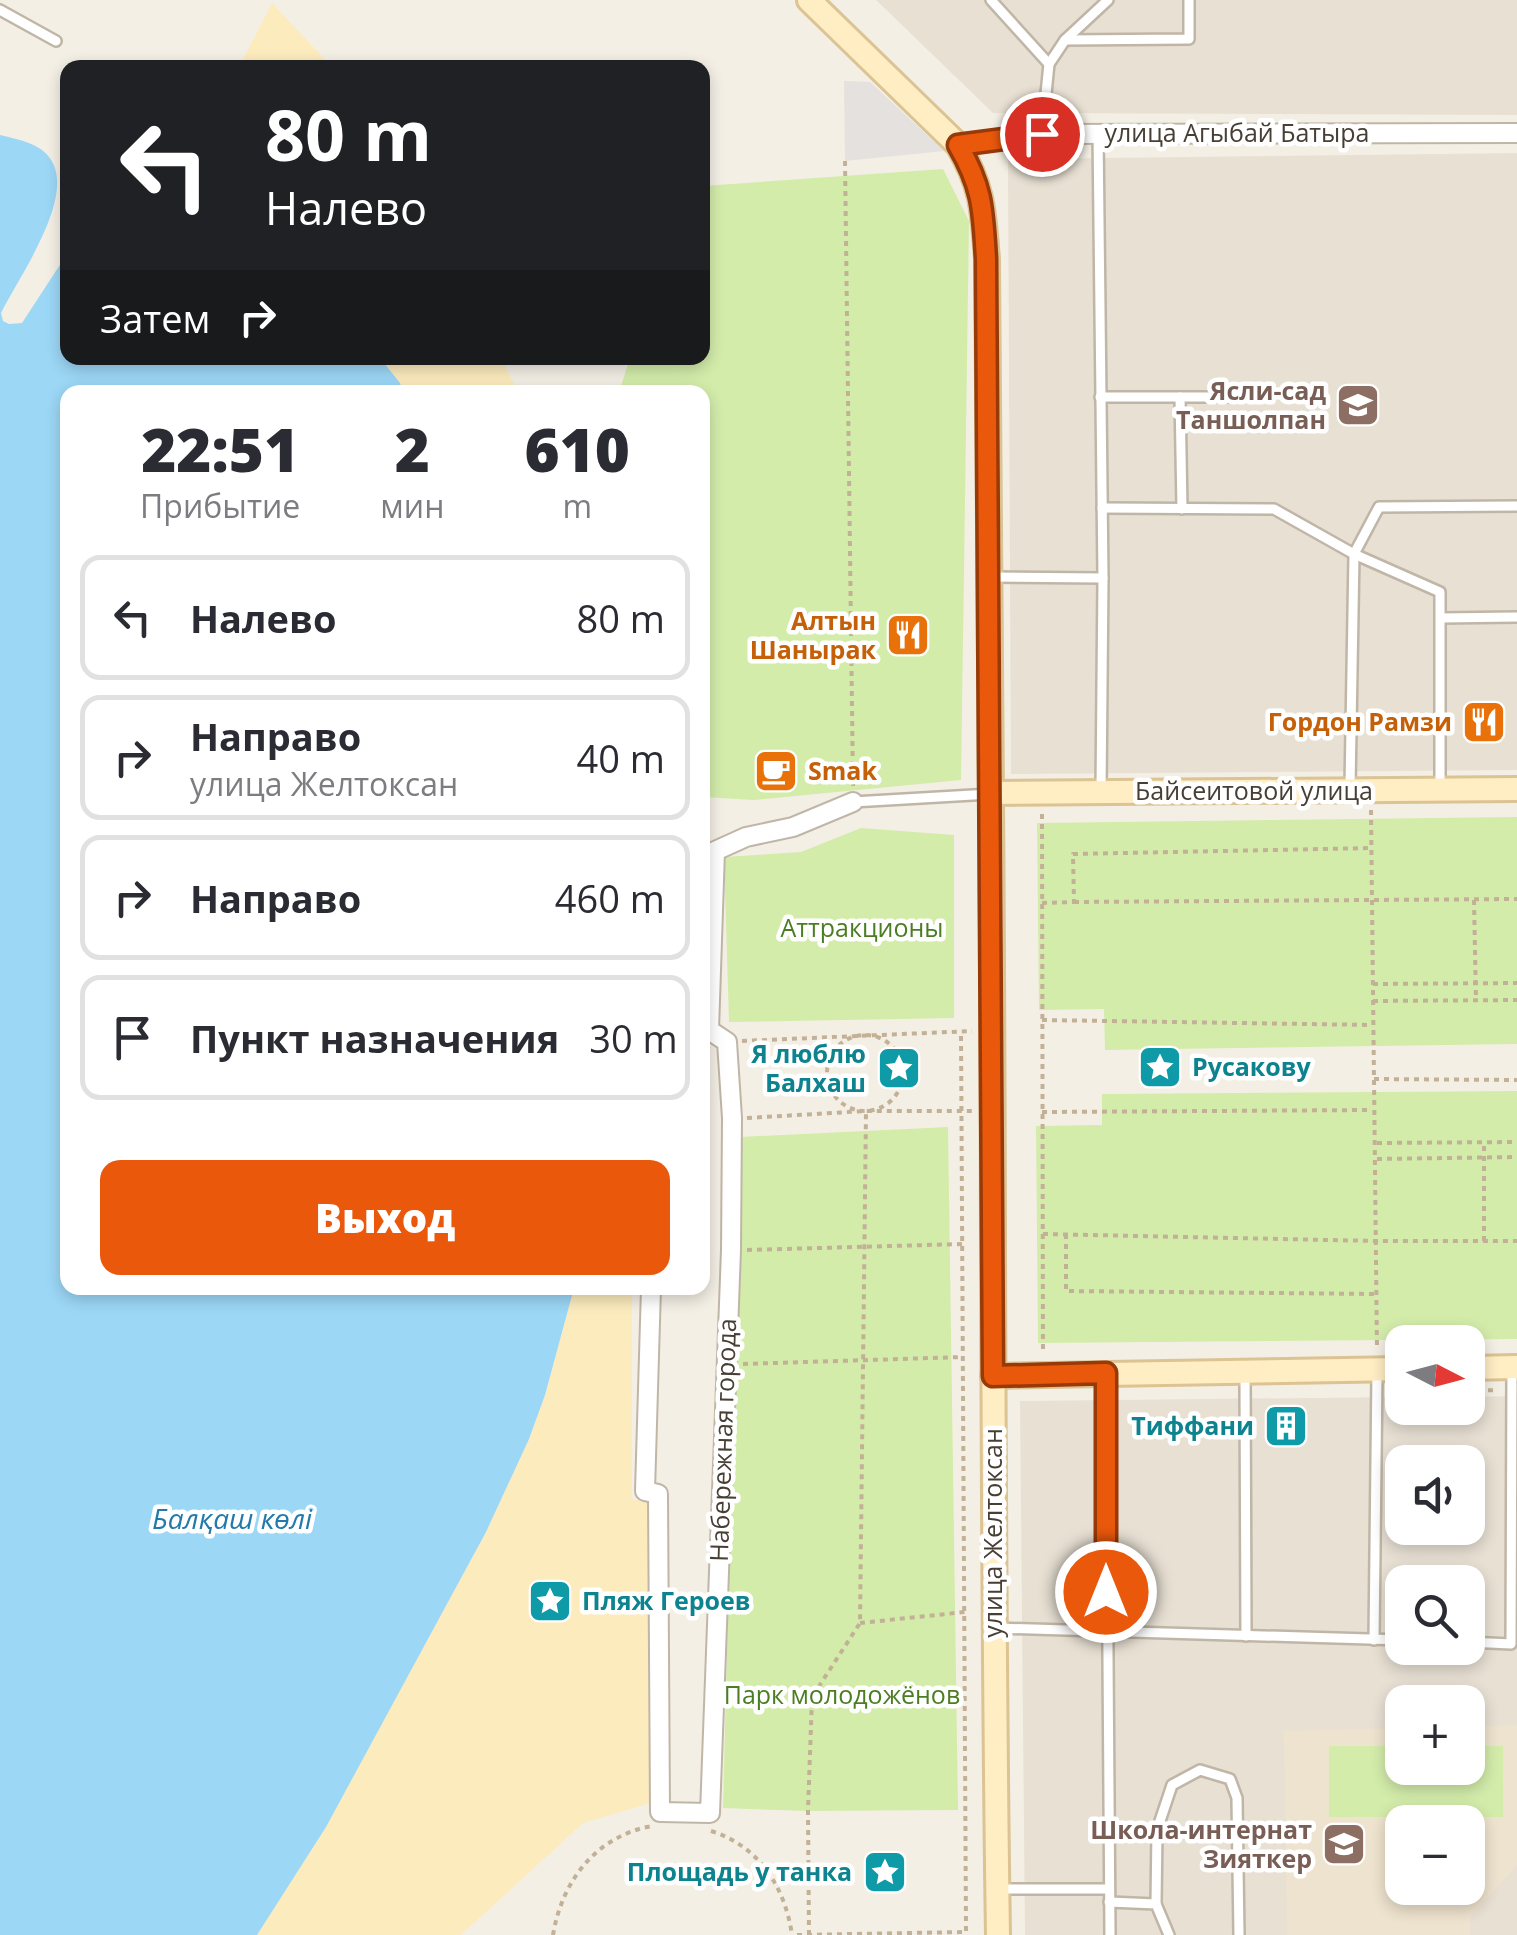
<!DOCTYPE html>
<html lang="ru">
<head>
<meta charset="utf-8">
<style>
  :root { --surface:#fff; --page:#f2f2f3; --text:#2b2b33; --muted:#7c7c81; --line:#e1e1e2; --accent:#ea580c }
  body { margin:0; font-family:"Open Sans",sans-serif; background:var(--page); color:var(--text); height:100vh; display:flex; flex-direction:column; font-size:38px; white-space:nowrap }
  * { box-sizing:border-box; margin:0 }
  p { font-size:32px; color:var(--muted) }
  .icon { flex:none; width:55px; height:55px; fill:none; stroke:currentColor; stroke-width:2; stroke-linecap:round; stroke-linejoin:round }
  .map { position:relative; flex:1; overflow:hidden }
  .details { position:absolute; left:60px; top:385px; width:650px; height:910px; display:flex; flex-direction:column; background:var(--surface); border-radius:20px; box-shadow:0 5px 15px #0003 }
  .details>* { flex:none }
  .top-card { position:absolute; left:60px; top:60px; width:650px; height:305px; border-radius:20px; box-shadow:0 5px 15px #0003; background:#202124; color:#fff; overflow:hidden }
  .needle { width:65px; rotate:96deg }
  .tools { position:absolute; left:1385px; top:1325px; display:grid; gap:20px }
  .tools a { display:grid; place-items:center; width:100px; height:100px; border-radius:20px; background:var(--surface); box-shadow:0 5px 15px #0003; font-size:50px }
  .pin { position:absolute; display:grid; place-items:center; width:85px; height:85px; color:#fff; margin:-42px; border:5px solid #fff; border-radius:50%; box-shadow:0 2px 10px #0007 }
  .me { position:absolute; width:110px; margin:-55px; rotate:0deg; stroke-linejoin:round; filter:drop-shadow(0 0 8px #0008) }
  .turn { display:flex; align-items:center; gap:35px; height:210px; padding:0 40px; font-size:45px }
  .turn .icon { width:130px; height:130px; stroke-width:2.5 }
  .turn b { display:block; font-size:70px; line-height:85px }
  .then { display:flex; align-items:center; height:95px; padding:0 40px; background:#0003; gap:20px; font-size:38px }
  .eta { display:flex; justify-content:space-evenly; align-items:center; height:170px; text-align:center }
  .eta b { font-size:60px; font-weight:800; line-height:70px }
  .action { display:flex; gap:20px; margin-top:auto; padding:20px 40px }
  .action a { flex:1; height:115px; border-radius:20px; background:var(--accent); color:#fff; font-size:40px; font-weight:800; line-height:115px; text-align:center }
  ul { padding:0; list-style:none }
  li { display:flex; align-items:center; gap:30px; height:125px; margin:0 20px 15px; padding:0 20px; border:5px solid var(--line); border-radius:20px }
  li div { flex:1 }
  li b { display:block; font-size:38px }
  li em { font-style:normal }
  .map>svg:first-child { display:block }
  .residential { fill:#e8e0d3; fill-rule:evenodd }
  .education { fill:#eee3ce; fill-rule:evenodd }
  .green { fill:#d3ecaa }
  .sand { fill:#fcebbd }
  .parking { fill:#e4e1de }
  .water { fill:#9cd7f6 }
  .lines { fill:none; stroke-linecap:round; stroke-linejoin:round }
  .lane-casing { stroke:#c0b6a7; stroke-width:14 }
  .street-casing { stroke:#c0b6a7; stroke-width:22 }
  .secondary-casing { stroke:#dbc393; stroke-width:28 }
  .path { stroke:#c3b197; stroke-width:4; stroke-dasharray:5 5; stroke-linecap:butt }
  .lane { stroke:#fff; stroke-width:9 }
  .street { stroke:#fff; stroke-width:18 }
  .secondary { stroke:#ffedc4; stroke-width:22 }
  .route-casing { stroke:#983908; stroke-width:25 }
  .route { stroke:#ea580c; stroke-width:18 }
  .labels { text-anchor:middle; stroke-width:9; stroke-linejoin:round; paint-order:stroke }
  .street-label { font-size:25px; fill:#473e34; stroke:#fff }
  .education-label { font-size:25px; font-weight:bold; fill:#785e54; stroke:#fff; text-anchor:end }
  .food-label { font-size:25px; font-weight:bold; fill:#c56008; stroke:#fff; text-anchor:end }
  .park-label { font-size:25px; fill:#4b7e22; stroke:#fff }
  .culture-label { font-size:25px; font-weight:bold; fill:#0d838f; stroke:#fff; text-anchor:end }
  .water-label { font-size:28px; font-style:italic; fill:#227aab; stroke:#fff }
</style>
</head>
<body>
<div class="map">
<svg width="1517" height="1935" viewBox="0 0 1517 1935">
  <rect width="100%" height="100%" fill="#f4efe5"/>
  <g class="residential">
    <polygon points="876,0 1517,0 1517,115 993,113"/>
    <polygon points="1517,153 1517,770 1011,774 1008,159"/>
    <path d="M1517 1396V1935H1025L1020 1401 1402 1397V1408H1468V1397ZM1402 1462H1468V1528H1402ZM1402 1582H1468V1648H1402ZM1402 1702H1468V1768H1402ZM1402 1822H1468V1888H1402Z"/>
  </g>
  <path class="education" d="M1517 1725V1865L1470 1918V1935H1287L1284 1731 1402 1728V1768H1468V1727ZM1402 1822H1468V1888H1402Z"/>
  <g class="green">
    <polygon points="943,169 969,221 961,780 754,800 703,797 702,392 619,392 630,358 702,358 703,186"/>
    <polygon points="1517,817 1517,1044 1105,1050 1104,1009 1039,1010 1037,823"/>
    <polygon points="861,828 954,835 954,1018 729,1022 724,857 801,852"/>
    <polygon points="1517,1091 1517,1339 1038,1343 1036,1126 1102,1125 1102,1094"/>
    <polygon points="948,1127 958,1810 808,1811 723,1808 740,1137"/>
    <polygon points="1402,1746 1402,1768 1468,1768 1468,1746 1503,1746 1503,1817 1329,1817 1329,1746"/>
  </g>
  <g class="sand">
    <polygon points="272,3 332,67 239,67"/>
    <polygon points="380,358 501,358 518,392 403,392 400,383"/>
    <polygon points="574,1288 630,1288 632,1299 632,1499 651,1504 651,1803 583,1823 461,1935 257,1935 326,1827 486,1532 529,1439 545,1395"/>
  </g>
  <polygon class="parking" points="844,81 870,82 944,151 845,161"/>
  <path class="water" d="M0 135C16 139 39 143 49 157 79 194 18 278 1 313L3 321 9 324 22 323 67 254 68 358H380L400 383 403 392H68V1288H574L545 1395 529 1439 486 1532 326 1827 257 1935H0Z"/>
  <g class="lines">
    <g class="lane-casing">
      <g id="lane">
        <polyline points="991,0 1049,64"/>
        <polyline points="0,10 56,41"/>
        <polyline points="1065,40 1108,0"/>
        <polyline points="1042,133 1049,64 1065,40 1189,39 1189,0"/>
        <polyline points="1100,397 1229,397"/>
        <polyline points="1180,397 1182,509"/>
        <polyline points="1102,508 1274,509 1354,554 1350,787"/>
        <polyline points="991,577 1103,578 1098,133"/>
        <polyline points="1441,618 1517,617"/>
        <polyline points="1440,787 1440,592 1354,554 1379,507 1517,506"/>
        <polyline points="1101,791 1103,578"/>
        <polyline points="853,802 990,794"/>
        <polyline points="1245,1373 1246,1636"/>
        <polyline points="1106,1378 1110,1935"/>
        <polyline points="996,1628 1402,1640"/>
        <polyline points="1374,1640 1377,1372"/>
        <polyline points="1468,1642 1511,1644 1512,1370"/>
        <polyline points="998,1889 1109,1889"/>
        <polyline points="1109,1902 1156,1904 1169,1935"/>
        <polyline points="1156,1904 1157,1830 1172,1785 1200,1770 1230,1779 1237,1798 1239,1935"/>
      </g>
    </g>
    <g class="street-casing">
      <g id="street">
        <polyline points="958,145 1042,134 1517,133"/>
        <polyline points="709,1030 715,851 746,837 793,827 853,802"/>
        <polyline points="651,1288 645,1491 658,1494 660,1812 710,1813 731,1250 732,1118 727,1042 709,1030 702,1031"/>
      </g>
    </g>
    <g class="secondary-casing">
      <g id="secondary">
        <path d="M809 0 958 145C983 188 983 210 987 259 987 438 990 618 991 798 994 1177 992 1556 998 1935"/>
        <polyline points="991,793 1517,789"/>
        <polyline points="1468,1368 1517,1367"/>
        <polyline points="993,1376 1402,1369"/>
      </g>
    </g>
    <g class="path">
      <polyline points="845,161 853,786"/>
      <polyline points="1371,810 1377,1350"/>
      <polyline points="1042,814 1043,1354"/>
      <polyline points="1474,900 1476,1000"/>
      <polyline points="1074,902 1517,899"/>
      <polyline points="1042,903 1074,902 1073,854 1372,848"/>
      <polyline points="1373,984 1517,983"/>
      <polyline points="1373,1001 1517,1000"/>
      <polyline points="1042,1020 1372,1025"/>
      <circle cx="865" cy="1073" r="38"/>
      <polyline points="742,1041 972,1031"/>
      <polyline points="1374,1079 1517,1080"/>
      <polyline points="1042,1112 1372,1110"/>
      <polyline points="747,1118 866,1111 972,1111"/>
      <polyline points="1377,1143 1517,1142"/>
      <polyline points="1377,1159 1517,1157"/>
      <polyline points="1043,1234 1376,1241 1517,1241"/>
      <polyline points="1066,1234 1066,1291 1375,1294"/>
      <polyline points="1484,1241 1484,1142"/>
      <polyline points="747,1250 963,1244"/>
      <polyline points="743,1364 963,1357"/>
      <polyline points="1468,1391 1498,1390"/>
      <polyline points="1387,1392 1402,1391"/>
      <polyline points="860,1623 965,1612"/>
      <path d="M711 1831C759 1846 785 1887 792 1935"/>
      <path d="M553 1935C562 1881 596 1836 652 1826"/>
      <polyline points="797,1935 966,1932 961,1031"/>
      <polyline points="809,1935 808,1811 812,1697 860,1623 866,1111"/>
    </g>
    <use href="#lane" class="lane"/>
    <use href="#street" class="street"/>
    <use href="#secondary" class="secondary"/>
  </g>
  <g class="lines">
    <g class="route-casing">
      <path id="route" d="M1042 134 958 145C983 188 983 210 986 259L993 1376 1106 1373V1592"/>
    </g>
    <use href="#route" class="route"/>
  </g>
  <defs>
    <g id="school-square" transform="scale(2.25)"><rect x="-9" y="-9" width="18" height="18" rx="4" fill="#8d6e63" stroke="#fff"/><path d="M0-5L7-2L0 1L-7-2ZM-4 1L0 2.5L4 1V4Q0 6-4 4Z" fill="#fff"/></g>
    <g id="restaurant-square" transform="scale(2.25)"><rect x="-9" y="-9" width="18" height="18" rx="4" fill="#e8710a" stroke="#fff"/><path d="M-5-6h1v4h1v-4h1v4h1v-4h1v5L-1.5 .5V6h-2V.5L-5-1ZM5-6V6H3V1.5H1.5Q1.5-4 5-6Z" fill="#fff"/></g>
    <g id="cafe-square" transform="scale(2.25)"><rect x="-9" y="-9" width="18" height="18" rx="4" fill="#e8710a" stroke="#fff"/><path d="M-5.5-4.5H6V0H3Q3 3.5 0 3.5H-2.5Q-5.5 3.5-5.5 0ZM3-3.2v2h1.7v-2ZM-6 4.5H4V6H-6Z" fill="#fff"/></g>
    <g id="sight-square" transform="scale(2.25)"><rect x="-9" y="-9" width="18" height="18" rx="4" fill="#0f9aa8" stroke="#fff"/><path d="M0-6L1.8-2.2L6-1.7L2.9 1.2L3.7 5.4L0 3.3L-3.7 5.4L-2.9 1.2L-6-1.7L-1.8-2.2Z" fill="#fff"/></g>
    <g id="building-square" transform="scale(2.25)"><rect x="-9" y="-9" width="18" height="18" rx="4" fill="#0f9aa8" stroke="#fff"/><path d="M-4-6H4V6H1V3H-1V6H-4ZM-2.5-4.3h1.7v1.8h-1.7ZM.8-4.3h1.7v1.8H.8ZM-2.5-1h1.7V.8h-1.7ZM.8-1h1.7V.8H.8Z" fill="#fff"/></g>
  </defs>
  <g fill-rule="evenodd">
    <use href="#school-square" x="1358" y="405"/>
    <use href="#restaurant-square" x="908" y="635"/>
    <use href="#restaurant-square" x="1484" y="722"/>
    <use href="#cafe-square" x="776" y="771"/>
    <use href="#sight-square" x="1160" y="1067"/>
    <use href="#sight-square" x="899" y="1068"/>
    <use href="#building-square" x="1286" y="1426"/>
    <use href="#sight-square" x="550" y="1601"/>
    <use href="#school-square" x="1344" y="1844"/>
    <use href="#sight-square" x="885" y="1872"/>
  </g>
  <g class="labels">
    <g class="street-label">
      <text x="1237" y="142">улица Агыбай Батыра</text>
      <text x="1254" y="800">Байсеитовой улица</text>
      <text transform="translate(723 1440) rotate(-88)" y="9">Набережная города</text>
      <text transform="translate(993 1533) rotate(-90)" y="9">улица Желтоксан</text>
    </g>
    <g class="education-label">
      <text x="1326" y="400">Ясли-сад<tspan x="1326" dy="29">Таншолпан</tspan></text>
      <text x="1312" y="1839">Школа-интернат<tspan x="1312" dy="29">Зияткер</tspan></text>
    </g>
    <g class="food-label">
      <text x="876" y="630">Алтын<tspan x="876" dy="29">Шанырак</tspan></text>
      <text x="1452" y="731">Гордон Рамзи</text>
      <text x="808" y="780" text-anchor="start">Smak</text>
    </g>
    <g class="park-label">
      <text x="862" y="937">Аттракционы</text>
      <text x="842" y="1704">Парк молодожёнов</text>
    </g>
    <g class="culture-label">
      <text x="866" y="1063">Я люблю<tspan x="866" dy="29">Балхаш</tspan></text>
      <text x="1192" y="1076" text-anchor="start">Русакову</text>
      <text x="1254" y="1435">Тиффани</text>
      <text x="582" y="1610" text-anchor="start">Пляж Героев</text>
      <text x="852" y="1881">Площадь у танка</text>
    </g>
    <g class="water-label">
      <text x="232" y="1529">Балқаш көлі</text>
    </g>
  </g>
</svg>
<div class="tools">
<a><svg class="needle" viewBox="-14 -14 28 28"><path d="M0-13l5 13h-10z" fill="#e53935"/><path d="M0 13l5-13h-10z" fill="#7c7c81"/></svg></a>
<a><svg class="icon" aria-label="sound" viewBox="0 0 24 24"><path d="M4 9h4l5-4v14l-5-4H4zM17 9q2 3 0 6"/></svg></a>
<a><svg class="icon" aria-label="search" viewBox="0 0 24 24"><circle cx="10" cy="10" r="6"/><path d="M15 15l6 6"/></svg></a>
<a>+</a>
<a>−</a>
</div>
<div class="pin" style="left:1042px;top:134px;background:#d93025"><svg class="icon" aria-label="arrive" viewBox="0 0 24 24"><path d="M6 21V4h12l-3 4 3 4H6"/></svg></div>
<svg class="me" style="left:1106px;top:1592px" viewBox="-20 -20 40 40"><circle r="17" fill="#ea580c" stroke="#fff" stroke-width="3"/><path d="M0-11L8 9 0 5-8 9z" fill="#fff"/></svg>
<div class="top-card">
<div class="turn"><svg class="icon" aria-label="left" viewBox="0 0 24 24"><path d="M17 20v-9H6M10 6l-5 5 5 5"/></svg><div><b>80 m</b>Налево</div></div>
<div class="then">Затем<svg class="icon" aria-label="right" viewBox="0 0 24 24"><path d="M7 20v-9h11M14 6l5 5-5 5"/></svg></div>
</div>
<section class="details">
<div class="eta">
<div><b>22:51</b><p>Прибытие</p></div>
<div><b>2</b><p>мин</p></div>
<div><b>610</b><p>m</p></div>
</div>
<ul>
<li><svg class="icon" aria-label="left" viewBox="0 0 24 24"><path d="M17 20v-9H6M10 6l-5 5 5 5"/></svg><div><b>Налево</b></div><em>80 m</em></li>
<li><svg class="icon" aria-label="right" viewBox="0 0 24 24"><path d="M7 20v-9h11M14 6l5 5-5 5"/></svg><div><b>Направо</b><p>улица Желтоксан</p></div><em>40 m</em></li>
<li><svg class="icon" aria-label="right" viewBox="0 0 24 24"><path d="M7 20v-9h11M14 6l5 5-5 5"/></svg><div><b>Направо</b></div><em>460 m</em></li>
<li><svg class="icon" aria-label="arrive" viewBox="0 0 24 24"><path d="M6 21V4h12l-3 4 3 4H6"/></svg><div><b>Пункт назначения</b></div><em>30 m</em></li>
</ul>
<div class="action"><a>Выход</a></div>
</section>
</div>
</body>
</html>
